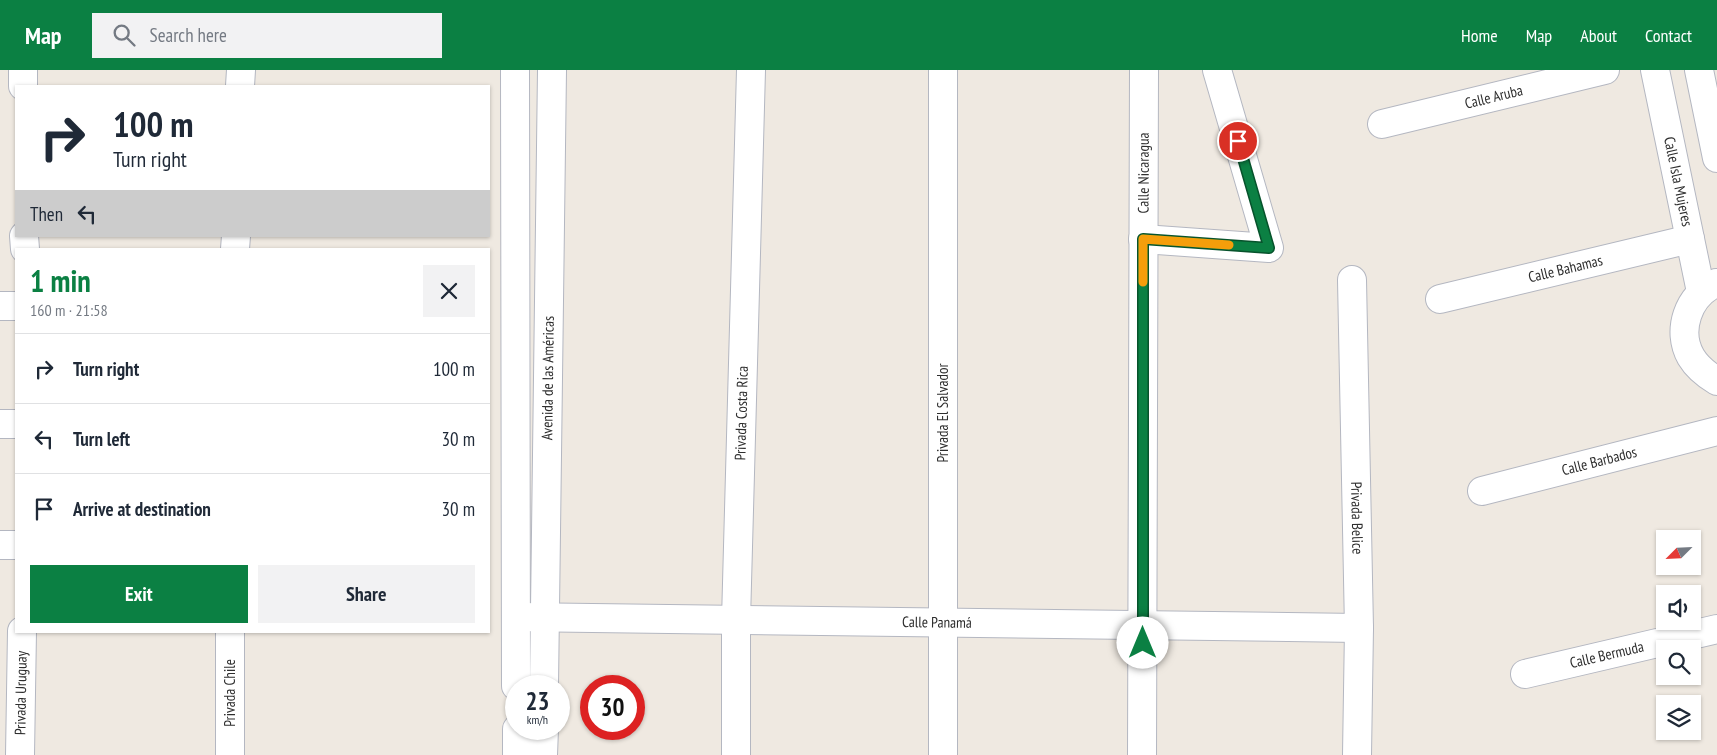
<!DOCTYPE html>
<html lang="en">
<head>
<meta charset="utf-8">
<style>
  :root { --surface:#fff; --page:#f2f2f3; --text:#1f2937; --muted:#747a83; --line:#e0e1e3; --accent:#0b8043 }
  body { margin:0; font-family:"PT Sans Narrow",sans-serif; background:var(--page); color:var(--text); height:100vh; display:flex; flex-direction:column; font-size:19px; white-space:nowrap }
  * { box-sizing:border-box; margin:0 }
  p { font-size:16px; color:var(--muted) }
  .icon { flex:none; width:28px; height:28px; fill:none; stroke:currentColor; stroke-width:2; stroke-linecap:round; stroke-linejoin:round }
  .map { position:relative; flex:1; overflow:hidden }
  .details { position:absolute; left:15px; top:178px; width:475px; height:385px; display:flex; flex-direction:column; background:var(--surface); border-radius:0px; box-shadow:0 1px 4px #0004 }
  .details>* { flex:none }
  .banner { position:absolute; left:15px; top:15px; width:475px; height:152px; border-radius:0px; box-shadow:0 1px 4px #0004; background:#fff; color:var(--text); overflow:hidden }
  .needle { width:32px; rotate:246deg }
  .fabs { position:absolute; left:1656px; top:460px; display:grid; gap:10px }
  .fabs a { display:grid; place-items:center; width:45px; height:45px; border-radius:0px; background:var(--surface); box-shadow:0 1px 4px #0004; font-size:25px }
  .speed { position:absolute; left:505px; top:605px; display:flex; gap:10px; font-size:25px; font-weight:700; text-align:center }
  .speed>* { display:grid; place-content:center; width:65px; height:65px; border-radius:50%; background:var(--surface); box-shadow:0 1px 4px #0004; line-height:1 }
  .speed small { font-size:12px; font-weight:400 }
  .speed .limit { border:8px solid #d22; background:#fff; color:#111 }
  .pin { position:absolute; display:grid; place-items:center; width:42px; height:42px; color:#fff; margin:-21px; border:2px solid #fff; border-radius:50%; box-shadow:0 1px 5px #0007 }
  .me { position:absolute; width:55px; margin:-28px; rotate:0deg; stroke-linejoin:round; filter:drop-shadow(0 0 4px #0008) }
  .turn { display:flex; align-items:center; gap:18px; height:105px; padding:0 15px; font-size:22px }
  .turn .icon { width:65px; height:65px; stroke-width:2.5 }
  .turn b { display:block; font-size:35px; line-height:42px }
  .then { display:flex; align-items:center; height:48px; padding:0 15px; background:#0003; gap:10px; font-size:19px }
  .round { display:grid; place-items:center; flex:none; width:52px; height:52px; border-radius:0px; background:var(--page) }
  .summary { display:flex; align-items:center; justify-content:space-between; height:85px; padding:0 15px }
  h1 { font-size:30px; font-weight:700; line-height:38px; color:var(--accent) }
  .action { display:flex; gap:10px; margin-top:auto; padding:10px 15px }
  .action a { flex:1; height:58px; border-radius:0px; background:var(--accent); color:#fff; font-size:20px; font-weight:700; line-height:58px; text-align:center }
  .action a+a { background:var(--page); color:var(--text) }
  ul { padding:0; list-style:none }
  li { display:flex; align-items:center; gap:15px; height:70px; padding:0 15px; border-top:1px solid var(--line) }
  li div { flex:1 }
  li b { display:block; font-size:19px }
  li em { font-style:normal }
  header { display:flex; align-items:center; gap:30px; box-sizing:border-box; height:70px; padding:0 25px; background:var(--accent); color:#fff }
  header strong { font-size:24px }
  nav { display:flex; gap:28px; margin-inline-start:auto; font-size:18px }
  .search { width:350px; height:45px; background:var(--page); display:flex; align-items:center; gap:12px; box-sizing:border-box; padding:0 18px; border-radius:0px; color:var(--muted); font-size:19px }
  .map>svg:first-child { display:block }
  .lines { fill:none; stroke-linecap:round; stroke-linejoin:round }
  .minor-casing { stroke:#b4b7c1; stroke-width:30 }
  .minor { stroke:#fff; stroke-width:28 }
  .route-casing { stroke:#07532c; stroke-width:12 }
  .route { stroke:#0b8043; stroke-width:9 }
  .slow { stroke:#f59e0b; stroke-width:9 }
  .labels { text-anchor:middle; stroke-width:4.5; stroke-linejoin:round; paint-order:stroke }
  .street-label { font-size:15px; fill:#2e2e2e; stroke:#fff }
</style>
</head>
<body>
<header>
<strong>Map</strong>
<div class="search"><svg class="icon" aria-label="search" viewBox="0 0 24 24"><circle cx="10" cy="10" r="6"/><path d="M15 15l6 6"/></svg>Search here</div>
<nav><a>Home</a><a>Map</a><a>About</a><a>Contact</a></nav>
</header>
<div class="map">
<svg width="1717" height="685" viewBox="0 0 1717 685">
  <rect width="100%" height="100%" fill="#efe9e1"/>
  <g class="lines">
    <g class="minor-casing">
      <g id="minor">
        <polyline points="23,0 23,16"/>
        <polyline points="515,0 516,616"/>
        <path id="s1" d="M1655 0 1701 222"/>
        <polyline points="1699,0 1717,88"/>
        <polyline points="240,16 241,0"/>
        <path id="s2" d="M1382 54 1605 0"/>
        <polyline points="24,166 25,179"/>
        <polyline points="1143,169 1269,178 1217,0"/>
        <polyline points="235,179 236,166"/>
        <path id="s3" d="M1352 210 1359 558 1357 685"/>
        <path d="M1716 213C1688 225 1676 261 1691 287 1697 297 1707 305 1717 311"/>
        <path id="s4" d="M1440 229 1690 169"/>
        <polyline points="0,236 16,236"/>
        <polyline points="0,354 16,354"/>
        <path id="s5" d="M1482 421 1717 361"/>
        <polyline points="0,475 16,475"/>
        <path id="s6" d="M516 547 1359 558"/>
        <path id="s7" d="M1525 604 1717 559"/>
        <path id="s8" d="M544 616 552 0"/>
        <polyline points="517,659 517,685"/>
        <path id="s9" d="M20 685 22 561"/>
        <polyline points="230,685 230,561"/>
        <polyline points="543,685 544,659"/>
        <path id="s10" d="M736 685V550L751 0"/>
        <polyline points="943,685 943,0"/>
        <path id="s11" d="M1142 685 1144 0"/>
      </g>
    </g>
    <use href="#minor" class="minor"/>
  </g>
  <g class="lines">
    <g class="route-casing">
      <polyline id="route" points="1143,573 1143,169 1269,178 1238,71"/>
    </g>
    <use href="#route" class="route"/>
    <polyline class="slow" points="1143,212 1143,169 1229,175"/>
  </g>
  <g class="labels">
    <g class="street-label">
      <text dy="5" stroke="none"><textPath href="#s2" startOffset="115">Calle Aruba</textPath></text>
      <text dy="5" stroke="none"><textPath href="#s11" startOffset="582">Calle Nicaragua</textPath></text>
      <text dy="5" stroke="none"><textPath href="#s1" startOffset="114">Calle Isla Mujeres</textPath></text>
      <text dy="5" stroke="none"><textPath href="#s4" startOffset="129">Calle Bahamas</textPath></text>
      <text dy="5" stroke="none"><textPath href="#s8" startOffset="308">Avenida de las Américas</textPath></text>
      <text dy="5" stroke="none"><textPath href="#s10" startOffset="342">Privada Costa Rica</textPath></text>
      <text transform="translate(943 343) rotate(-90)" y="5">Privada El Salvador</text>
      <text dy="5" stroke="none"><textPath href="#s5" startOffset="121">Calle Barbados</textPath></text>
      <text dy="5" stroke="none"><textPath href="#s3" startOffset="238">Privada Belice</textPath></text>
      <text dy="5" stroke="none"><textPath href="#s6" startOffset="421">Calle Panamá</textPath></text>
      <text dy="5" stroke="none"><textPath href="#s7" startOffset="84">Calle Bermuda</textPath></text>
      <text dy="5" stroke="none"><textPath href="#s9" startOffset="62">Privada Uruguay</textPath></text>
      <text transform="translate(230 623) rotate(-90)" y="5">Privada Chile</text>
    </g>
  </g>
</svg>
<div class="fabs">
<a><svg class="needle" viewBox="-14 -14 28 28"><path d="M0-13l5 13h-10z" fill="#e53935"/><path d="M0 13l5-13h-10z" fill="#747a83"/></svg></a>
<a><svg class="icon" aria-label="sound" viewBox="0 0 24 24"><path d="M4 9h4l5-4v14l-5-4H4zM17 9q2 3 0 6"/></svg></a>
<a><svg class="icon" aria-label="search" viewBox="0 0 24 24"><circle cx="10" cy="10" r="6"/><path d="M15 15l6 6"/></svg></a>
<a><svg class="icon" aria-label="layers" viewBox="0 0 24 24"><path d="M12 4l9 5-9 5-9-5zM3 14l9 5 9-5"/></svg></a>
</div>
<div class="speed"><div>23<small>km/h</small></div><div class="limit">30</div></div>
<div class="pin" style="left:1238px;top:71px;background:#d93025"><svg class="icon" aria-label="arrive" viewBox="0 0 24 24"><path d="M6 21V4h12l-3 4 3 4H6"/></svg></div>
<svg class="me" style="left:1143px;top:573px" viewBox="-20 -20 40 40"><circle r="19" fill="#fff"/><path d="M0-13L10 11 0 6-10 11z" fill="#0b8043"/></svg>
<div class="banner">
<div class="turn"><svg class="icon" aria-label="right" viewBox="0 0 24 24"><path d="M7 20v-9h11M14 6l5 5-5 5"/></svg><div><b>100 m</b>Turn right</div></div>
<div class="then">Then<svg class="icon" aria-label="left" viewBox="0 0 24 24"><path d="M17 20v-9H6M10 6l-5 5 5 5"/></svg></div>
</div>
<section class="details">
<div class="summary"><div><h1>1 min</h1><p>160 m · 21:58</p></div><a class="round"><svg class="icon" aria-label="close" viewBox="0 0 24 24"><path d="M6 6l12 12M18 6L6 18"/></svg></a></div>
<ul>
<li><svg class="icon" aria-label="right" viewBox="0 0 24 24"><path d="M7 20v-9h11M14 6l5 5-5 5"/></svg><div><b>Turn right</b></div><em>100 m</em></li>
<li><svg class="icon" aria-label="left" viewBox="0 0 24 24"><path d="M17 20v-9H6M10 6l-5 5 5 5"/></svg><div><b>Turn left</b></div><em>30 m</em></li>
<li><svg class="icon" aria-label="arrive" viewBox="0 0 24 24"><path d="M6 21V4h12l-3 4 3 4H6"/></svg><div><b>Arrive at destination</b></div><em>30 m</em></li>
</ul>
<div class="action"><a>Exit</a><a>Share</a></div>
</section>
</div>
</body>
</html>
